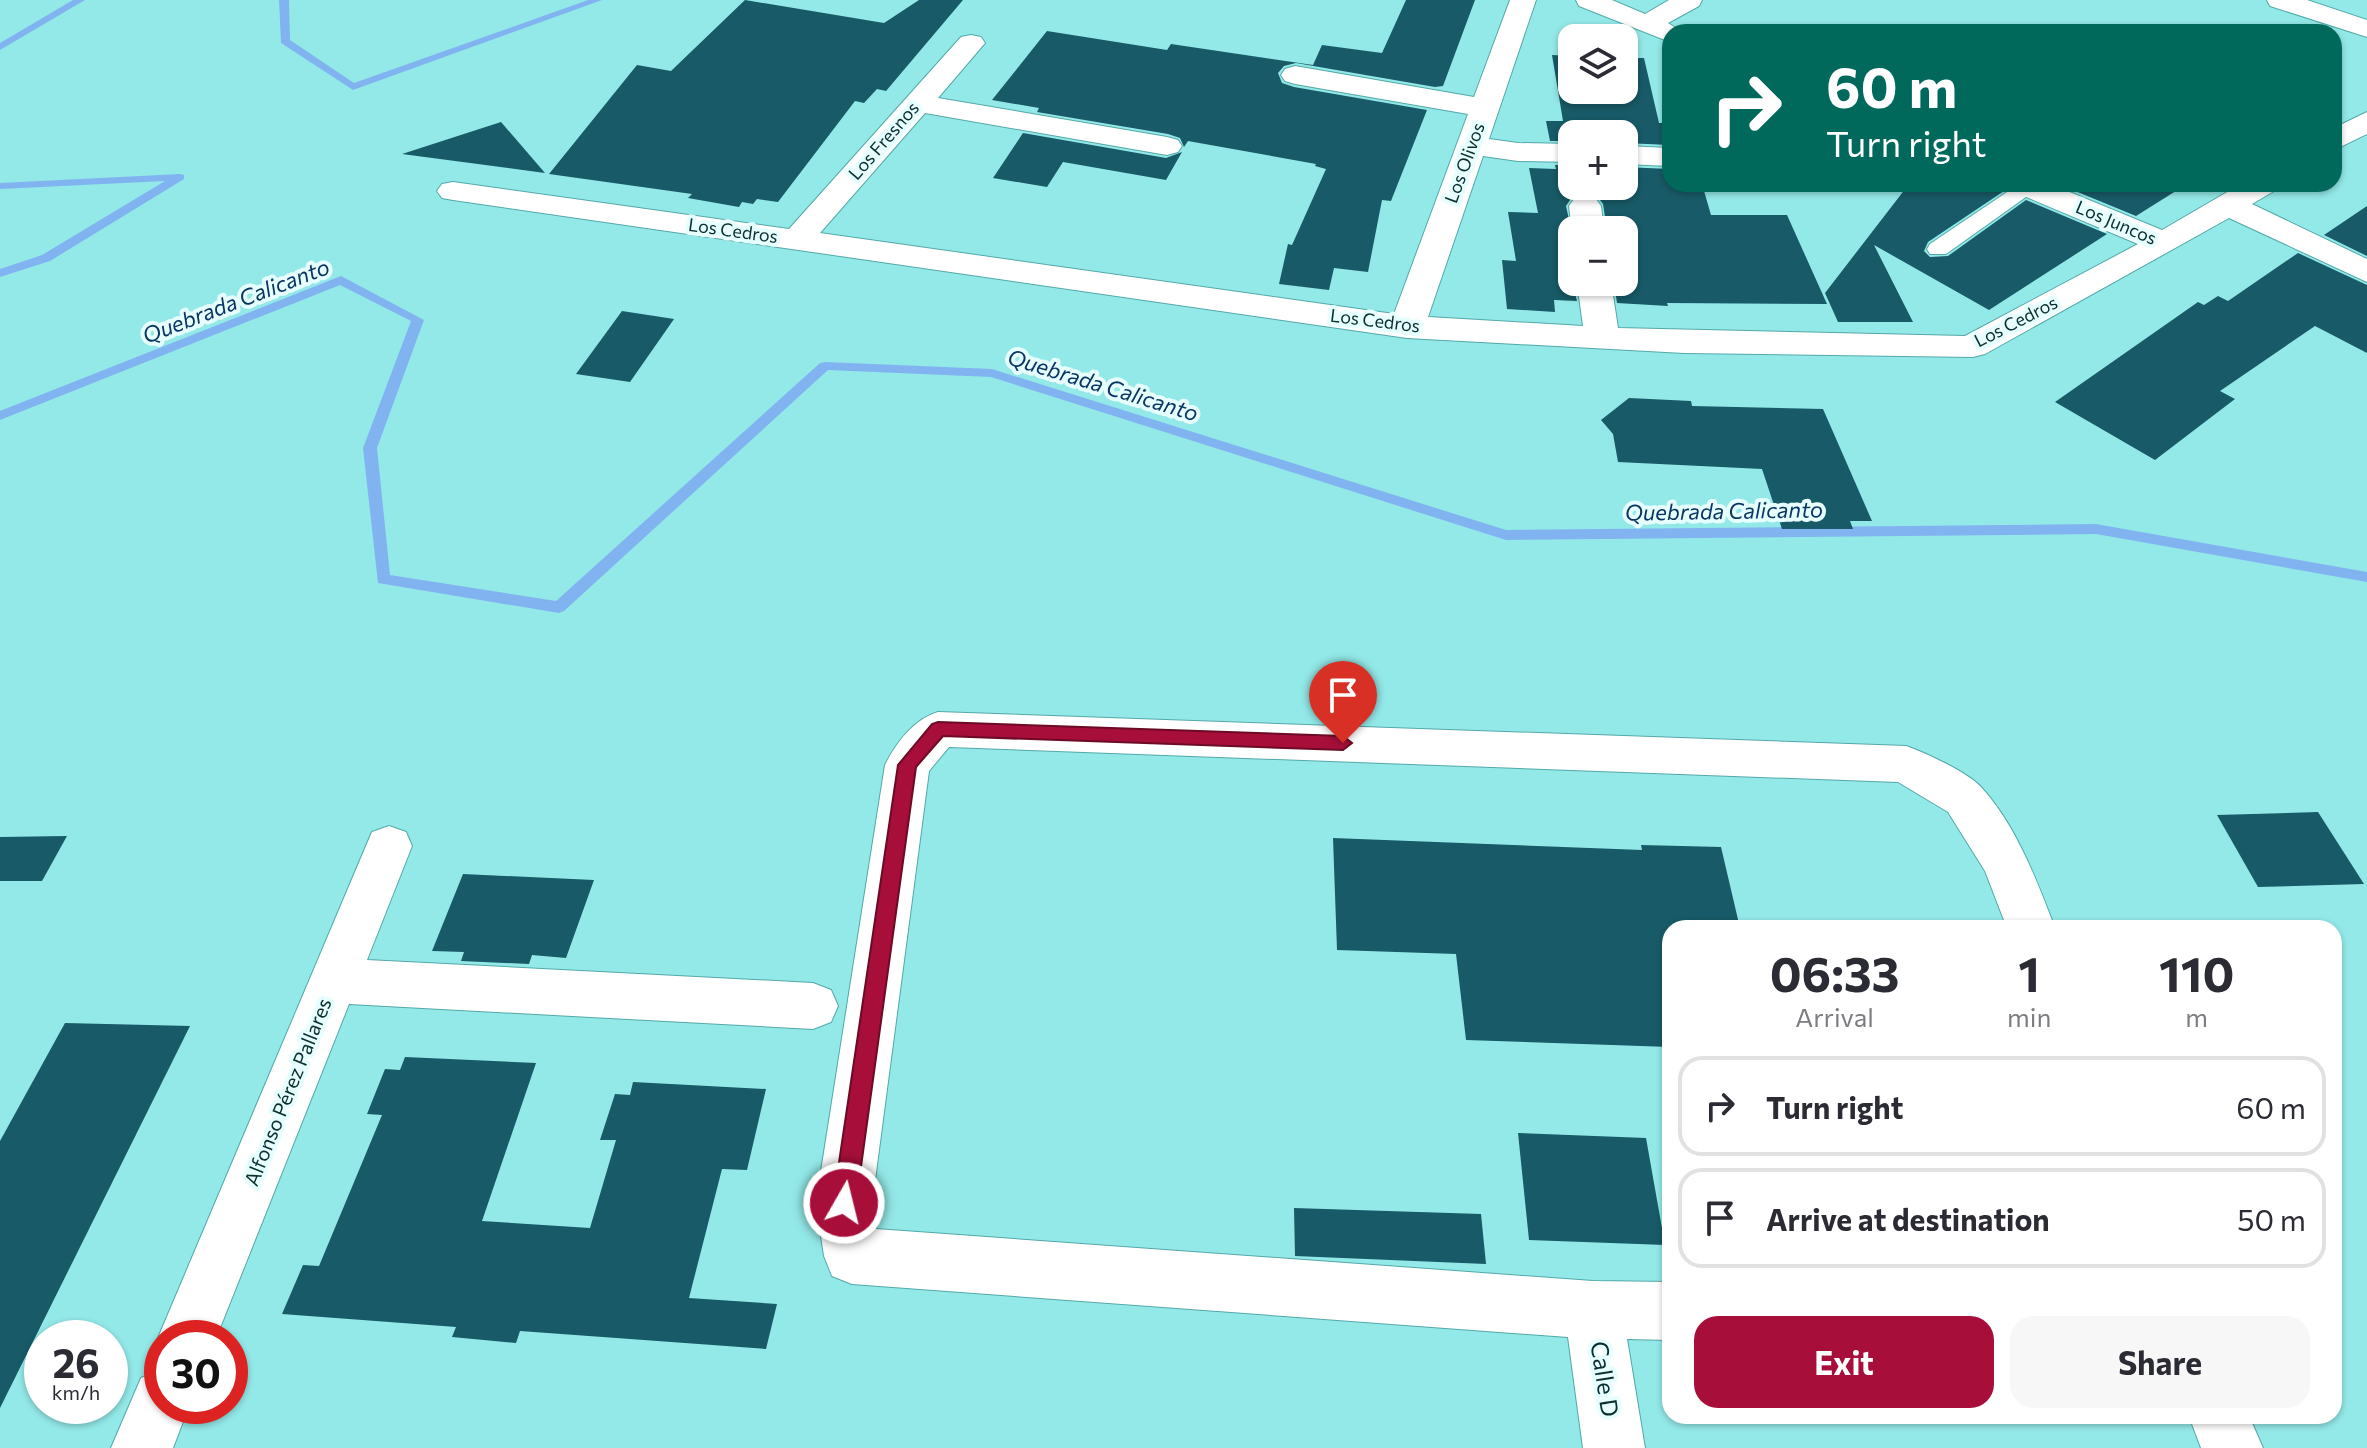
<!DOCTYPE html>
<html lang="en">
<head>
<meta charset="utf-8">
<style>
  :root { --surface:#fff; --page:#f7f7f7; --text:#2b2b33; --muted:#7c7c81; --line:#e1e1e2; --accent:#a70f3a }
  body { margin:0; font-family:Commissioner,sans-serif; background:var(--page); color:var(--text); height:100vh; display:flex; flex-direction:column; font-size:30px; white-space:nowrap }
  * { box-sizing:border-box; margin:0 }
  p { font-size:26px; color:var(--muted) }
  .icon { flex:none; width:44px; height:44px; fill:none; stroke:currentColor; stroke-width:2; stroke-linecap:round; stroke-linejoin:round }
  .map { position:relative; flex:1; overflow:hidden }
  .details { position:absolute; left:1662px; top:920px; width:680px; height:504px; display:flex; flex-direction:column; background:var(--surface); border-radius:24px; box-shadow:0 2px 6px #0004 }
  .details>* { flex:none }
  .guide { position:absolute; left:1662px; top:24px; width:680px; height:168px; border-radius:24px; box-shadow:0 2px 6px #0004; background:#00695c; color:#fff; overflow:hidden }
  .buttons { position:absolute; left:1558px; top:24px; display:grid; gap:16px }
  .buttons a { display:grid; place-items:center; width:80px; height:80px; border-radius:16px; background:var(--surface); box-shadow:0 2px 6px #0004; font-size:40px }
  .speed { position:absolute; left:24px; top:1320px; display:flex; gap:16px; font-size:40px; font-weight:700; text-align:center }
  .speed>* { display:grid; place-content:center; width:104px; height:104px; border-radius:50%; background:var(--surface); box-shadow:0 2px 6px #0004; line-height:1 }
  .speed small { font-size:20px; font-weight:400 }
  .speed .limit { border:12px solid #d22; background:#fff; color:#111 }
  .pin { position:absolute; display:grid; place-items:center; width:68px; height:68px; color:#fff; margin:-82px -34px; border-radius:50% 50% 50% 0; rotate:-45deg; box-shadow:0 0 8px #0007 }
  .pin .icon { rotate:45deg }
  .me { position:absolute; width:88px; margin:-44px; rotate:8deg; stroke-linejoin:round; filter:drop-shadow(0 0 6px #0008) }
  .turn { display:flex; align-items:center; gap:28px; height:168px; padding:0 32px; font-size:36px }
  .turn .icon { width:104px; height:104px; stroke-width:2.5 }
  .turn b { display:block; font-size:56px; line-height:68px }
  .eta { display:flex; justify-content:space-evenly; align-items:center; height:136px; text-align:center }
  .eta b { font-size:48px; font-weight:700; line-height:56px }
  .action { display:flex; gap:16px; margin-top:auto; padding:16px 32px }
  .action a { flex:1; height:92px; border-radius:24px; background:var(--accent); color:#fff; font-size:32px; font-weight:700; line-height:92px; text-align:center }
  .action a+a { background:var(--page); color:var(--text) }
  ul { padding:0; list-style:none }
  li { display:flex; align-items:center; gap:24px; height:100px; margin:0 16px 12px; padding:0 16px; border:4px solid var(--line); border-radius:24px }
  li div { flex:1 }
  li b { display:block; font-size:30px }
  li em { font-style:normal }
  .map>svg:first-child { display:block }
  .lines { fill:none; stroke-linecap:round; stroke-linejoin:round }
  .stream { fill:#82b3f1; fill-rule:evenodd }
  .building { fill:#185a67 }
  .service-casing { stroke:#52a9a8; stroke-width:2 }
  .minor-casing { stroke:#52a9a8; stroke-width:2 }
  .tertiary-casing { stroke:#52a9a8; stroke-width:2 }
  .service { fill:#fff; fill-rule:evenodd }
  .minor { fill:#fff; fill-rule:evenodd }
  .tertiary { fill:#fff; fill-rule:evenodd }
  .route { fill:#a70f3a; stroke:#6d0a26; stroke-width:2 }
  .labels { text-anchor:middle; stroke-width:8; stroke-linejoin:round; paint-order:stroke }
  .far-street-label { font-size:18px; fill:#092f2f; stroke:#e6fefd }
  .street-label { font-size:20px; fill:#092f2f; stroke:#e6fefd }
  .water-label { font-size:22px; font-style:italic; fill:#083565; stroke:#e6fefd }
  .near-street-label { font-size:24px; fill:#092f2f; stroke:#e6fefd }
</style>
</head>
<body>
<div class="map">
<svg width="2367" height="1448" viewBox="0 0 2367 1448">
  <rect width="100%" height="100%" fill="#93e9e8"/>
  <g class="lines">
    <g class="stream">
      <polygon points="73,0 85,0 0,50 0,43"/>
      <polygon points="279,0 289,0 290,40 354,83 588,0 602,0 353,90 281,43"/>
      <polygon points="180,174 184,175 184,179 50,261 0,277 0,269 42,255 165,181 0,189 0,183"/>
      <polygon points="341,276 424,320 377,448 390,575 556,601 820,363 825,362 992,369 1506,530 2096,524 2367,572 2367,582 2096,534 1506,540 991,377 828,370 564,611 559,613 378,583 363,448 411,321 340,285 0,420 0,411"/>
    </g>
  </g>
  <g class="building">
    <polygon points="745,0 884,23 919,0 963,0 886,91 877,89 864,103 855,101 778,202 757,199 753,204 742,202 739,207 688,198 692,194 549,174 637,65 671,71"/>
    <polygon points="1406,0 1475,0 1443,86 1435,87 1296,63 1284,66 1278,73 1282,83 1294,87 1427,110 1391,201 1382,200 1368,272 1334,268 1329,290 1279,284 1288,244 1292,245 1326,169 1315,166 1316,164 1188,141 1184,147 1180,138 1168,134 1037,112 1039,108 992,100 1047,31 1167,50 1171,44 1313,65 1322,45 1382,53"/>
    <polygon points="1552,55 1572,56 1572,90 1624,90 1624,58 1644,58 1659,123 1670,123 1670,145 1624,143 1624,134 1572,134 1572,141 1550,141 1546,121 1563,121"/>
    <polygon points="501,122 545,173 402,154"/>
    <polygon points="1023,133 1166,158 1182,152 1166,180 1063,162 1047,187 993,178"/>
    <polygon points="1555,165 1572,165 1572,186 1624,186 1624,167 1670,169 1670,184 1702,184 1711,215 1787,215 1827,304 1667,303 1668,306 1617,303 1614,282 1624,282 1624,230 1607,230 1603,204 1597,196 1584,193 1572,197 1566,206 1572,233 1572,282 1577,301 1554,300 1555,312 1507,309 1502,260 1516,261 1508,212 1538,213 1529,168 1556,169"/>
    <polygon points="1909,184 2004,184 2007,189 1928,242 1924,251 1930,257 1948,256 2026,200 2107,234 1989,310 1874,245 1913,322 1838,322 1825,293"/>
    <polygon points="2058,184 2187,184 2136,216"/>
    <polygon points="2367,206 2367,256 2324,235"/>
    <polygon points="2298,253 2367,285 2367,353 2315,326 2220,391 2235,399 2155,460 2055,402 2198,302 2204,305 2218,296 2228,301"/>
    <polygon points="622,311 674,319 630,382 576,374"/>
    <polygon points="1629,398 1691,401 1692,406 1823,409 1872,521 1850,521 1853,529 1782,529 1762,469 1618,462 1613,434 1601,420"/>
    <polygon points="2318,812 2364,884 2258,887 2217,815"/>
    <polygon points="67,836 42,881 0,881 0,837"/>
    <polygon points="1333,838 1642,850 1641,845 1721,847 1740,928 1670,928 1670,1047 1466,1040 1456,954 1337,950"/>
    <polygon points="463,874 594,880 566,958 532,955 529,964 461,961 464,952 432,951"/>
    <polygon points="65,1023 190,1026 0,1408 0,1141"/>
    <polygon points="405,1057 536,1063 482,1221 590,1228 616,1140 600,1140 615,1094 630,1095 633,1082 766,1089 747,1170 722,1169 689,1298 777,1304 766,1349 520,1331 516,1343 452,1337 456,1327 282,1314 303,1265 319,1266 382,1115 367,1114 385,1069 400,1070"/>
    <polygon points="1518,1133 1646,1138 1665,1245 1529,1240"/>
    <polygon points="1294,1208 1481,1214 1486,1264 1295,1256"/>
  </g>
  <g class="lines">
    <g class="service-casing">
      <polygon id="service" points="2019,184 2038,184 2040,187 1946,254 1930,254 1927,249 1930,244"/>
    </g>
    <g class="minor-casing">
      <g id="minor">
        <polygon points="1510,0 1536,0 1489,139 1518,143 1572,144 1572,162 1518,161 1483,156 1428,317 1583,326 1577,282 1611,282 1618,328 1965,336 2138,244 2012,191 2007,184 2050,184 2162,230 2241,184 2279,184 2274,191 2252,204 2367,259 2367,282 2229,218 1985,354 1973,357 1684,353 1407,338 453,200 442,198 437,191 442,184 453,182 789,229 961,37 971,35 981,37 985,43 938,98 1167,137 1178,140 1182,146 1178,152 1167,155 925,113 820,233 1394,314 1468,114 1295,84 1285,81 1281,75 1285,69 1295,66 1474,97"/>
        <polygon points="1576,0 1612,0 1645,14 1669,0 1702,0 1699,6 1668,23 1682,32 1670,32 1670,42 1579,6"/>
        <polygon points="2367,112 2367,134 2334,150 2334,128"/>
        <polygon points="1624,146 1670,148 1670,166 1624,164"/>
        <polygon points="1585,196 1596,199 1601,206 1604,230 1572,230 1569,206 1574,199"/>
        <path d="M938 712 1906 746C1926 753 1967 772 1981 787 2016 825 2037 881 2055 928H2007L1985 871 1948 812 1898 782 949 747 929 771 872 1203 876 1229 1593 1281 1670 1282V1340L1627 1339 1645 1448H1583L1568 1337 852 1284 832 1276 824 1256 816 1203 885 765C896 743 914 719 938 712Z"/>
        <polygon points="389,826 406,832 412,846 367,960 813,983 831,990 838,1006 831,1022 813,1029 349,1004 216,1338 162,1338 162,1348 158,1338 366,846 372,832"/>
        <polygon points="162,1369 162,1406 189,1406 173,1448 111,1448 141,1378"/>
        <polygon points="2189,1416 2249,1416 2263,1448 2201,1448"/>
      </g>
    </g>
    <g class="tertiary-casing">
      <polygon id="tertiary" points="2267,0 2307,0 2367,20 2367,37 2270,6"/>
    </g>
    <use href="#service" class="service"/>
    <use href="#minor" class="minor"/>
    <use href="#tertiary" class="tertiary"/>
  </g>
  <polygon class="route" points="938,722 1343,736 1352,743 1343,750 943,736 916,767 856,1203 852,1211 844,1214 836,1211 833,1203 898,765 932,724"/>
  <g class="labels">
    <g class="far-street-label">
      <text transform="translate(884 141) rotate(-49)" y="6">Los Fresnos</text>
      <text transform="translate(1465 163) rotate(-70)" y="6">Los Olivos</text>
      <text transform="translate(2116 223) rotate(23)" y="6">Los Juncos</text>
      <text transform="translate(733 231) rotate(8)" y="6">Los Cedros</text>
      <text transform="translate(1375 321) rotate(7)" y="6">Los Cedros</text>
      <text transform="translate(2016 322) rotate(-27)" y="6">Los Cedros</text>
    </g>
    <g class="street-label">
      <text transform="translate(288 1092) rotate(-68)" y="7">Alfonso Pérez Pallares</text>
    </g>
    <g class="water-label">
      <text transform="translate(236 301) rotate(-21)" y="8">Quebrada Calicanto</text>
      <text transform="translate(1103 385) rotate(17)" y="8">Quebrada Calicanto</text>
      <text transform="translate(1724 511) rotate(-1)" y="8">Quebrada Calicanto</text>
    </g>
    <g class="near-street-label">
      <text transform="translate(1604 1379) rotate(81)" y="8">Calle D</text>
    </g>
  </g>
</svg>
<div class="buttons">
<a><svg class="icon" aria-label="layers" viewBox="0 0 24 24"><path d="M12 4l9 5-9 5-9-5zM3 14l9 5 9-5"/></svg></a>
<a>+</a>
<a>−</a>
</div>
<div class="speed"><div>26<small>km/h</small></div><div class="limit">30</div></div>
<div class="pin" style="left:1343px;top:743px;background:#d93025"><svg class="icon" aria-label="arrive" viewBox="0 0 24 24"><path d="M6 21V4h12l-3 4 3 4H6"/></svg></div>
<svg class="me" style="left:844px;top:1203px" viewBox="-20 -20 40 40"><circle r="17" fill="#a70f3a" stroke="#fff" stroke-width="3"/><path d="M0-11L8 9 0 5-8 9z" fill="#fff"/></svg>
<div class="guide">
<div class="turn"><svg class="icon" aria-label="right" viewBox="0 0 24 24"><path d="M7 20v-9h11M14 6l5 5-5 5"/></svg><div><b>60 m</b>Turn right</div></div>
</div>
<section class="details">
<div class="eta">
<div><b>06:33</b><p>Arrival</p></div>
<div><b>1</b><p>min</p></div>
<div><b>110</b><p>m</p></div>
</div>
<ul>
<li><svg class="icon" aria-label="right" viewBox="0 0 24 24"><path d="M7 20v-9h11M14 6l5 5-5 5"/></svg><div><b>Turn right</b></div><em>60 m</em></li>
<li><svg class="icon" aria-label="arrive" viewBox="0 0 24 24"><path d="M6 21V4h12l-3 4 3 4H6"/></svg><div><b>Arrive at destination</b></div><em>50 m</em></li>
</ul>
<div class="action"><a>Exit</a><a>Share</a></div>
</section>
</div>
</body>
</html>
